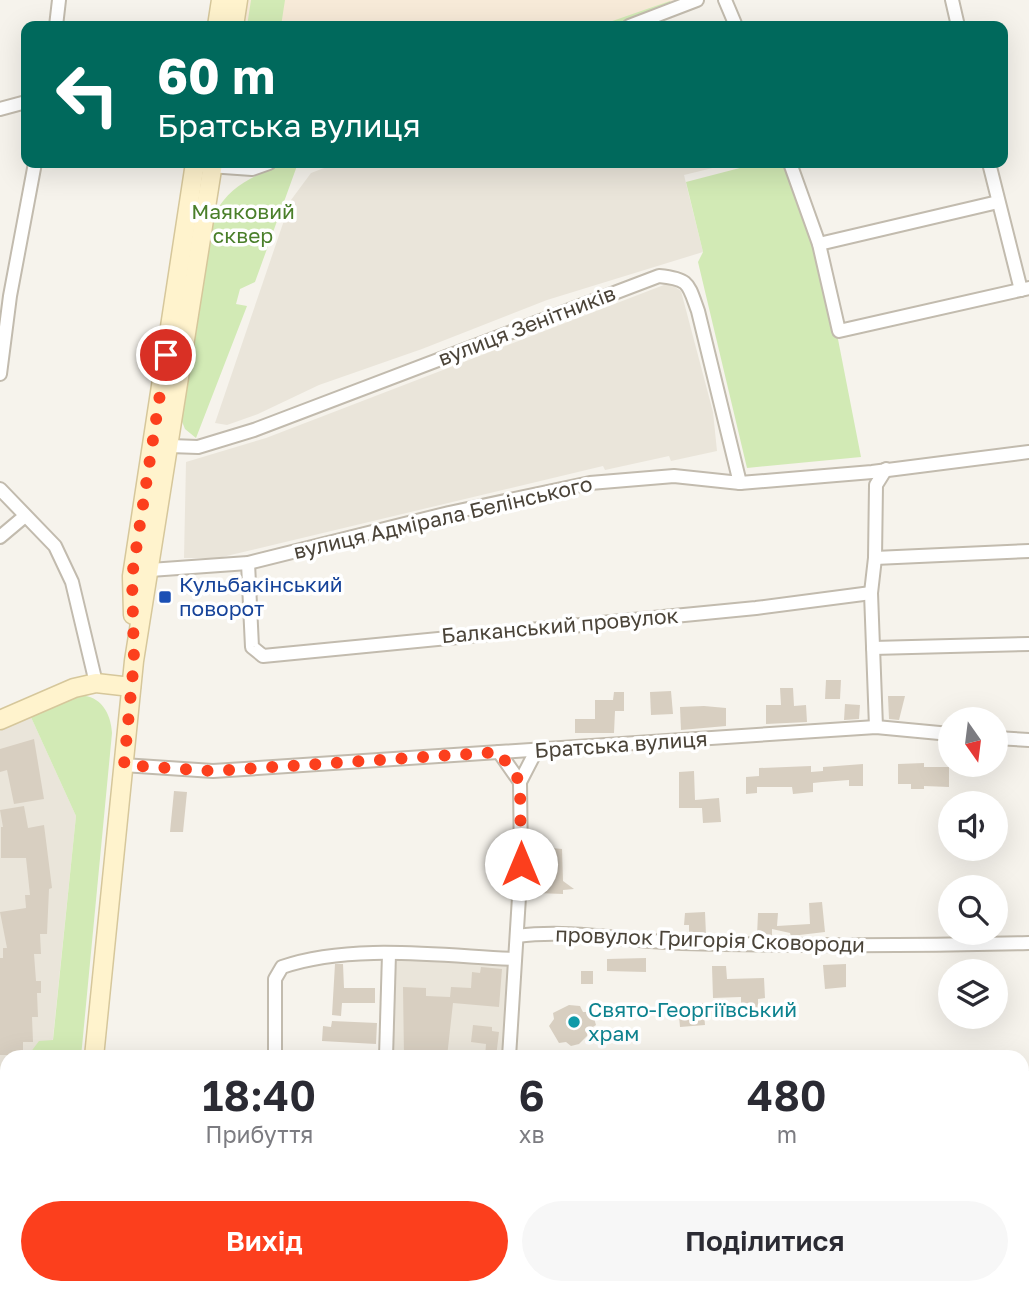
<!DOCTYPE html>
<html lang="uk">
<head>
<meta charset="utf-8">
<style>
  :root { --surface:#fff; --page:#f7f7f7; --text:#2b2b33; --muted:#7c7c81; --accent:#fc3f1d }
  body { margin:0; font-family:"Golos Text",sans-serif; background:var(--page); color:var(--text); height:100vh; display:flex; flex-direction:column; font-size:26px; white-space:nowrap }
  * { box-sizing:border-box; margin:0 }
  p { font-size:23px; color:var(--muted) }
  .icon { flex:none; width:38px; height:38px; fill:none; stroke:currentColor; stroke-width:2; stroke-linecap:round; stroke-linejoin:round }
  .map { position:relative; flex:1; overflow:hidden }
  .drawer { position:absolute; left:0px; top:1050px; width:1029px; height:245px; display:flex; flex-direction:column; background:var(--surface); border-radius:21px 21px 0 0; box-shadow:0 7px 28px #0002 }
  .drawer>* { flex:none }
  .guide { position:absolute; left:21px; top:21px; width:987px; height:147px; border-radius:14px; box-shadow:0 7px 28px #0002; background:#00695c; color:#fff; overflow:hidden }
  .needle { width:46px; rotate:166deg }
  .tools { position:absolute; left:938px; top:707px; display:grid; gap:14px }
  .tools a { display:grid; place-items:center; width:70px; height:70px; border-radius:50%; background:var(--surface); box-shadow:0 7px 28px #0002; font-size:35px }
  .pin { position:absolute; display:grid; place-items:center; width:60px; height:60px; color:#fff; margin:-30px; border:4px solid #fff; border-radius:50%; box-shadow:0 2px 7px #0007 }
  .me { position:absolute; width:77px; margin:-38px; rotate:0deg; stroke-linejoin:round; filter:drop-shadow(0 0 5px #0008) }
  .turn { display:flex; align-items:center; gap:24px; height:147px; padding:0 21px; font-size:32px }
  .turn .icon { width:91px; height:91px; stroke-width:2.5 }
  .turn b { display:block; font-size:49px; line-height:60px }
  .eta { display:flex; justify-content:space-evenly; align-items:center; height:119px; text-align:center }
  .eta b { font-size:42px; font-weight:600; line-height:49px }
  .cta { display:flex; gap:14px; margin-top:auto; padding:14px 21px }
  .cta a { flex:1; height:80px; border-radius:42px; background:var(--accent); color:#fff; font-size:28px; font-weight:600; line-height:80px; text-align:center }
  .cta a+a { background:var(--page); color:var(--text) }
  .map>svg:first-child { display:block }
  .residential { fill:#eae5da }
  .commercial { fill:#f7ead8 }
  .green { fill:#d2eab5 }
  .building { fill:#d8cfc1 }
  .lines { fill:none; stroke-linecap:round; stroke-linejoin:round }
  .street-casing { stroke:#c2bbae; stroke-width:16 }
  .secondary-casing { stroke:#d6c79b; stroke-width:21 }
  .street { stroke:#fff; stroke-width:12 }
  .secondary { stroke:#fff3cd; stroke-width:18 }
  .route { stroke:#fc3f1d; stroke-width:12; stroke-dasharray:0 21.6 }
  .transit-dot { fill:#1a4fb4; stroke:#fff; stroke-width:2.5 }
  .culture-dot { fill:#0f9aa8; stroke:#fff; stroke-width:2.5 }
  .labels { text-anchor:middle; stroke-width:7; stroke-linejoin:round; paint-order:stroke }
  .park-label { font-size:21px; fill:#4a7f2a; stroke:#fff }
  .street-label { font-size:21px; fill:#4b4439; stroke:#fff }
  .transit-label { font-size:21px; fill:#164399; stroke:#fff; text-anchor:start }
  .culture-label { font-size:21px; fill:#0d838f; stroke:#fff; text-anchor:start }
</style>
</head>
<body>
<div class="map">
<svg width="1029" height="1295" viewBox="0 0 1029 1295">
  <rect width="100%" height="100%" fill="#f6f3ec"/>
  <g class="residential">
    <polygon points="337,163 733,163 684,175 703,252 547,300 422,349 319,385 258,414 227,425 215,423 291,200 311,173"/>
    <polygon points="669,283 681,291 713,412 717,451 671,461 669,456 605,470 603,466 218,558 184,558 186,462 266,438"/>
    <polygon points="30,715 76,816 51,1057 7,1057 7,1288 46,1288 47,1295 0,1295 0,728"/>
    <polygon points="407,958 510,965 506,1057 392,1057 394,962"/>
    <polygon points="1029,1229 1029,1295 511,1295 511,1288 1022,1288 1022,1230"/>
    <polygon points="392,1288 504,1288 505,1295 392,1295"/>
  </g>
  <polygon class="commercial" points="245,0 679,0 611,26 241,26"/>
  <g class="green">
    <polygon points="251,0 285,0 281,26 247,26"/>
    <polygon points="670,1 671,3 611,26 598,26"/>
    <path d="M287 163H298L255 282 240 289 236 304 247 306 196 438 185 429 181 419 215 213C231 184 257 174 287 163Z"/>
    <polygon points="759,163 783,163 815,246 836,329 861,457 747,468 698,262 703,252 686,182"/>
    <path d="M74 696C98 692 111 711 112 733L81 1057H21L30 1053 39 1041 53 1040 76 816 30 715Z"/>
    <polygon points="25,1288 80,1288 80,1295 30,1295"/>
  </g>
  <g class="building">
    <polygon points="826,680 841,680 840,699 825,699"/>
    <polygon points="780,688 793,688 794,706 806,705 807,722 766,724 766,705 781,705"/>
    <polygon points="671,691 673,714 651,715 650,692"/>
    <polygon points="614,692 624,692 624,711 615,711 614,733 575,733 575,719 595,719 595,700 613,700"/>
    <polygon points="888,696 905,696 899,720 889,719"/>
    <polygon points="845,704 860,705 859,719 844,720"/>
    <polygon points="704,706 726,708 726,726 681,730 680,707"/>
    <polygon points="34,739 44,799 14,804 7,770 0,772 0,749"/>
    <polygon points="924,763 924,767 949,767 949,787 924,786 924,789 911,789 911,784 898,784 898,764"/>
    <polygon points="863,764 863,786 849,786 849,780 822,782 813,783 813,792 793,794 792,787 757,787 757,793 746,794 746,777 759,776 759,768 811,766 811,772 823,771 823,767"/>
    <polygon points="694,771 695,800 719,798 721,822 703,823 702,808 679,808 679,772"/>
    <polygon points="174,791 187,792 183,832 170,832"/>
    <polygon points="24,806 28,828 44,825 52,888 49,889 47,934 40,934 41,954 34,954 36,981 41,981 41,993 37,993 38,1017 32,1017 33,1042 23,1042 23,1055 0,1055 0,958 3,958 3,948 7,948 0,912 26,908 25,895 30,895 26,858 1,858 1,827 3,827 0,810"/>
    <polygon points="532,846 562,849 563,881 574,889 563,890 563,894 536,893 538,861 531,861"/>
    <polygon points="822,902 825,932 791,936 790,933 772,929 772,936 757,936 758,913 778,913 777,926 810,924 809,903"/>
    <polygon points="705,912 706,935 689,934 689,925 684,925 685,913"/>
    <polygon points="646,958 646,972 607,971 607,959"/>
    <polygon points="335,964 343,964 344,988 375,988 375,1003 342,1003 341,1016 332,1015"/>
    <polygon points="846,964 846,987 825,989 823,965"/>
    <polygon points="712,966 726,966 727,979 764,978 765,998 758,999 758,1010 741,1010 741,997 713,998"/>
    <polygon points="481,967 502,969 499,1007 453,1003 447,1057 404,1057 403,987 426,988 426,996 450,997 451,987 471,988 472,972 480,973"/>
    <rect x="581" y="971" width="12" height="13"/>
    <polygon points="703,1003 705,1025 680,1027 678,1005"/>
    <polygon points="569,1005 580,1006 583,1012 592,1012 596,1025 588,1030 587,1036 579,1044 571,1046 566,1042 559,1043 549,1026 554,1019 553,1013"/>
    <polygon points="332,1021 377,1023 376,1044 322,1041 323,1026 331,1027"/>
    <polygon points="473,1025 492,1027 492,1031 499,1032 496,1057 485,1057 486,1044 471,1042"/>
  </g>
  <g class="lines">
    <g class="street-casing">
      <g id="street">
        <polyline points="725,0 736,26"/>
        <polyline points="952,0 958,26"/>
        <polyline points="56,26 59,0"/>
        <polyline points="629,26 697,0"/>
        <polyline points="0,109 26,102"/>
        <polyline points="790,163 819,244 839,331 1029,288"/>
        <polyline points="989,163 1021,290"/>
        <polyline points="195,165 252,169 269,163"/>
        <polyline points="819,244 998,202"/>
        <polyline points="0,374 10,296 35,163"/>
        <path d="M170 446 198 447 254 430 659 276C690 279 688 284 698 311L740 483"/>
        <polyline points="0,489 55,546 72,582 96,683"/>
        <polyline points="0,537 25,516"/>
        <polyline points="875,558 1029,551"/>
        <polyline points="248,563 252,647 263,656 756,608 871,593"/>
        <polyline points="150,570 248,563 449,513 590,483 674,476 740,483 872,472 1029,452"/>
        <polyline points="873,648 1029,644"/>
        <polyline points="876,727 871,593 875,558 876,485 886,469"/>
        <polyline points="996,738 1029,740"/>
        <polyline points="499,752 520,782"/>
        <polyline points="123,765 213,771 876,727 950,734"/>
        <path d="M517 936C572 929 626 941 682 943 798 946 913 946 1029 943"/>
        <path d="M275 1057V979L282 967C351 943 443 956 515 959"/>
        <polyline points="386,1057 389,954"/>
        <polyline points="509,1057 521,865 520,782 536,751"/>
        <polyline points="1022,1078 1029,1078"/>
        <polyline points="1022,1228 1029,1227"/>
        <polyline points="280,1288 280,1295"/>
        <polyline points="387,1288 388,1295"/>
        <polyline points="507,1288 508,1295"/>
      </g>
    </g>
    <g class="secondary-casing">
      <g id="secondary">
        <polyline points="217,26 221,0"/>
        <polyline points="234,26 238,0"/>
        <polyline points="133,615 132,576 195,163"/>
        <polyline points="0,720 74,688 96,683 131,687"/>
        <polyline points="94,1057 134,661 213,163"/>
        <polyline points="92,1288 93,1295"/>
      </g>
    </g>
    <use href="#street" class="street"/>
    <use href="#secondary" class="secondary"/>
  </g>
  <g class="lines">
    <polyline class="route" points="166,355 132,576 134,661 124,765 213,771 499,752 520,782 521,864"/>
  </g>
  <rect class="transit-dot" x="158" y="590" width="14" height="14" rx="3.5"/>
  <circle class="culture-dot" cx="574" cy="1022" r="7"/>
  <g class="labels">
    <g class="park-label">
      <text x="243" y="219">Маяковий<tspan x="243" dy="24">сквер</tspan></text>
    </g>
    <g class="street-label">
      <text transform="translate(527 326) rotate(-21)" y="7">вулиця Зенітників</text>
      <text transform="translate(443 518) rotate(-13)" y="7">вулиця Адмірала Белінського</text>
      <text transform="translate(560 626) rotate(-5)" y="7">Балканський провулок</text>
      <text transform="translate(621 745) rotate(-4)" y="7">Братська вулиця</text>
      <text transform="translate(710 940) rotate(2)" y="7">провулок Григорія Сковороди</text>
    </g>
    <g class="transit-label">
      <text x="179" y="592">Кульбакінський<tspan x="179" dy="24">поворот</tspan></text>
    </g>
    <g class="culture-label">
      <text x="588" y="1017">Свято-Георгіївський<tspan x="588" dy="24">храм</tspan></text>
    </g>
  </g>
</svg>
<div class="tools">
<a><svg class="needle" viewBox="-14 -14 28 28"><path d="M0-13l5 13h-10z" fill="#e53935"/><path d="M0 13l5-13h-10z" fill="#7c7c81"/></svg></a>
<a><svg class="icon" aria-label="sound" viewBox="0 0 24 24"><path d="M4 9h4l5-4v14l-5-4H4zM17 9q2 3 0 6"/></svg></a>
<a><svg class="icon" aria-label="search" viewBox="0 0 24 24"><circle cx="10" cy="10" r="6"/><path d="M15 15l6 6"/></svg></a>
<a><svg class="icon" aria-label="layers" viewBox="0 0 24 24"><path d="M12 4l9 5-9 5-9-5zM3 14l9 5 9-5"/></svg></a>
</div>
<div class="pin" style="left:166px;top:355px;background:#d93025"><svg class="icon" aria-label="arrive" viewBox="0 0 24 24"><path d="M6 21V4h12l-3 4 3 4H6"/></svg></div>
<svg class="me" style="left:521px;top:864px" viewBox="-20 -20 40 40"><circle r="19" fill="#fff"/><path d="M0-13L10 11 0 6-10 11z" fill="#fc3f1d"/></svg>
<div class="guide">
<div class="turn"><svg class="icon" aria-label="left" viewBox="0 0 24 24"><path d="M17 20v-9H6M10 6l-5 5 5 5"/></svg><div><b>60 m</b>Братська вулиця</div></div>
</div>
<section class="drawer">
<div class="eta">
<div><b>18:40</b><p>Прибуття</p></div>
<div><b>6</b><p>хв</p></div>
<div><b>480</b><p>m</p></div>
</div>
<div class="cta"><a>Вихід</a><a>Поділитися</a></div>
</section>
</div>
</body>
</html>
